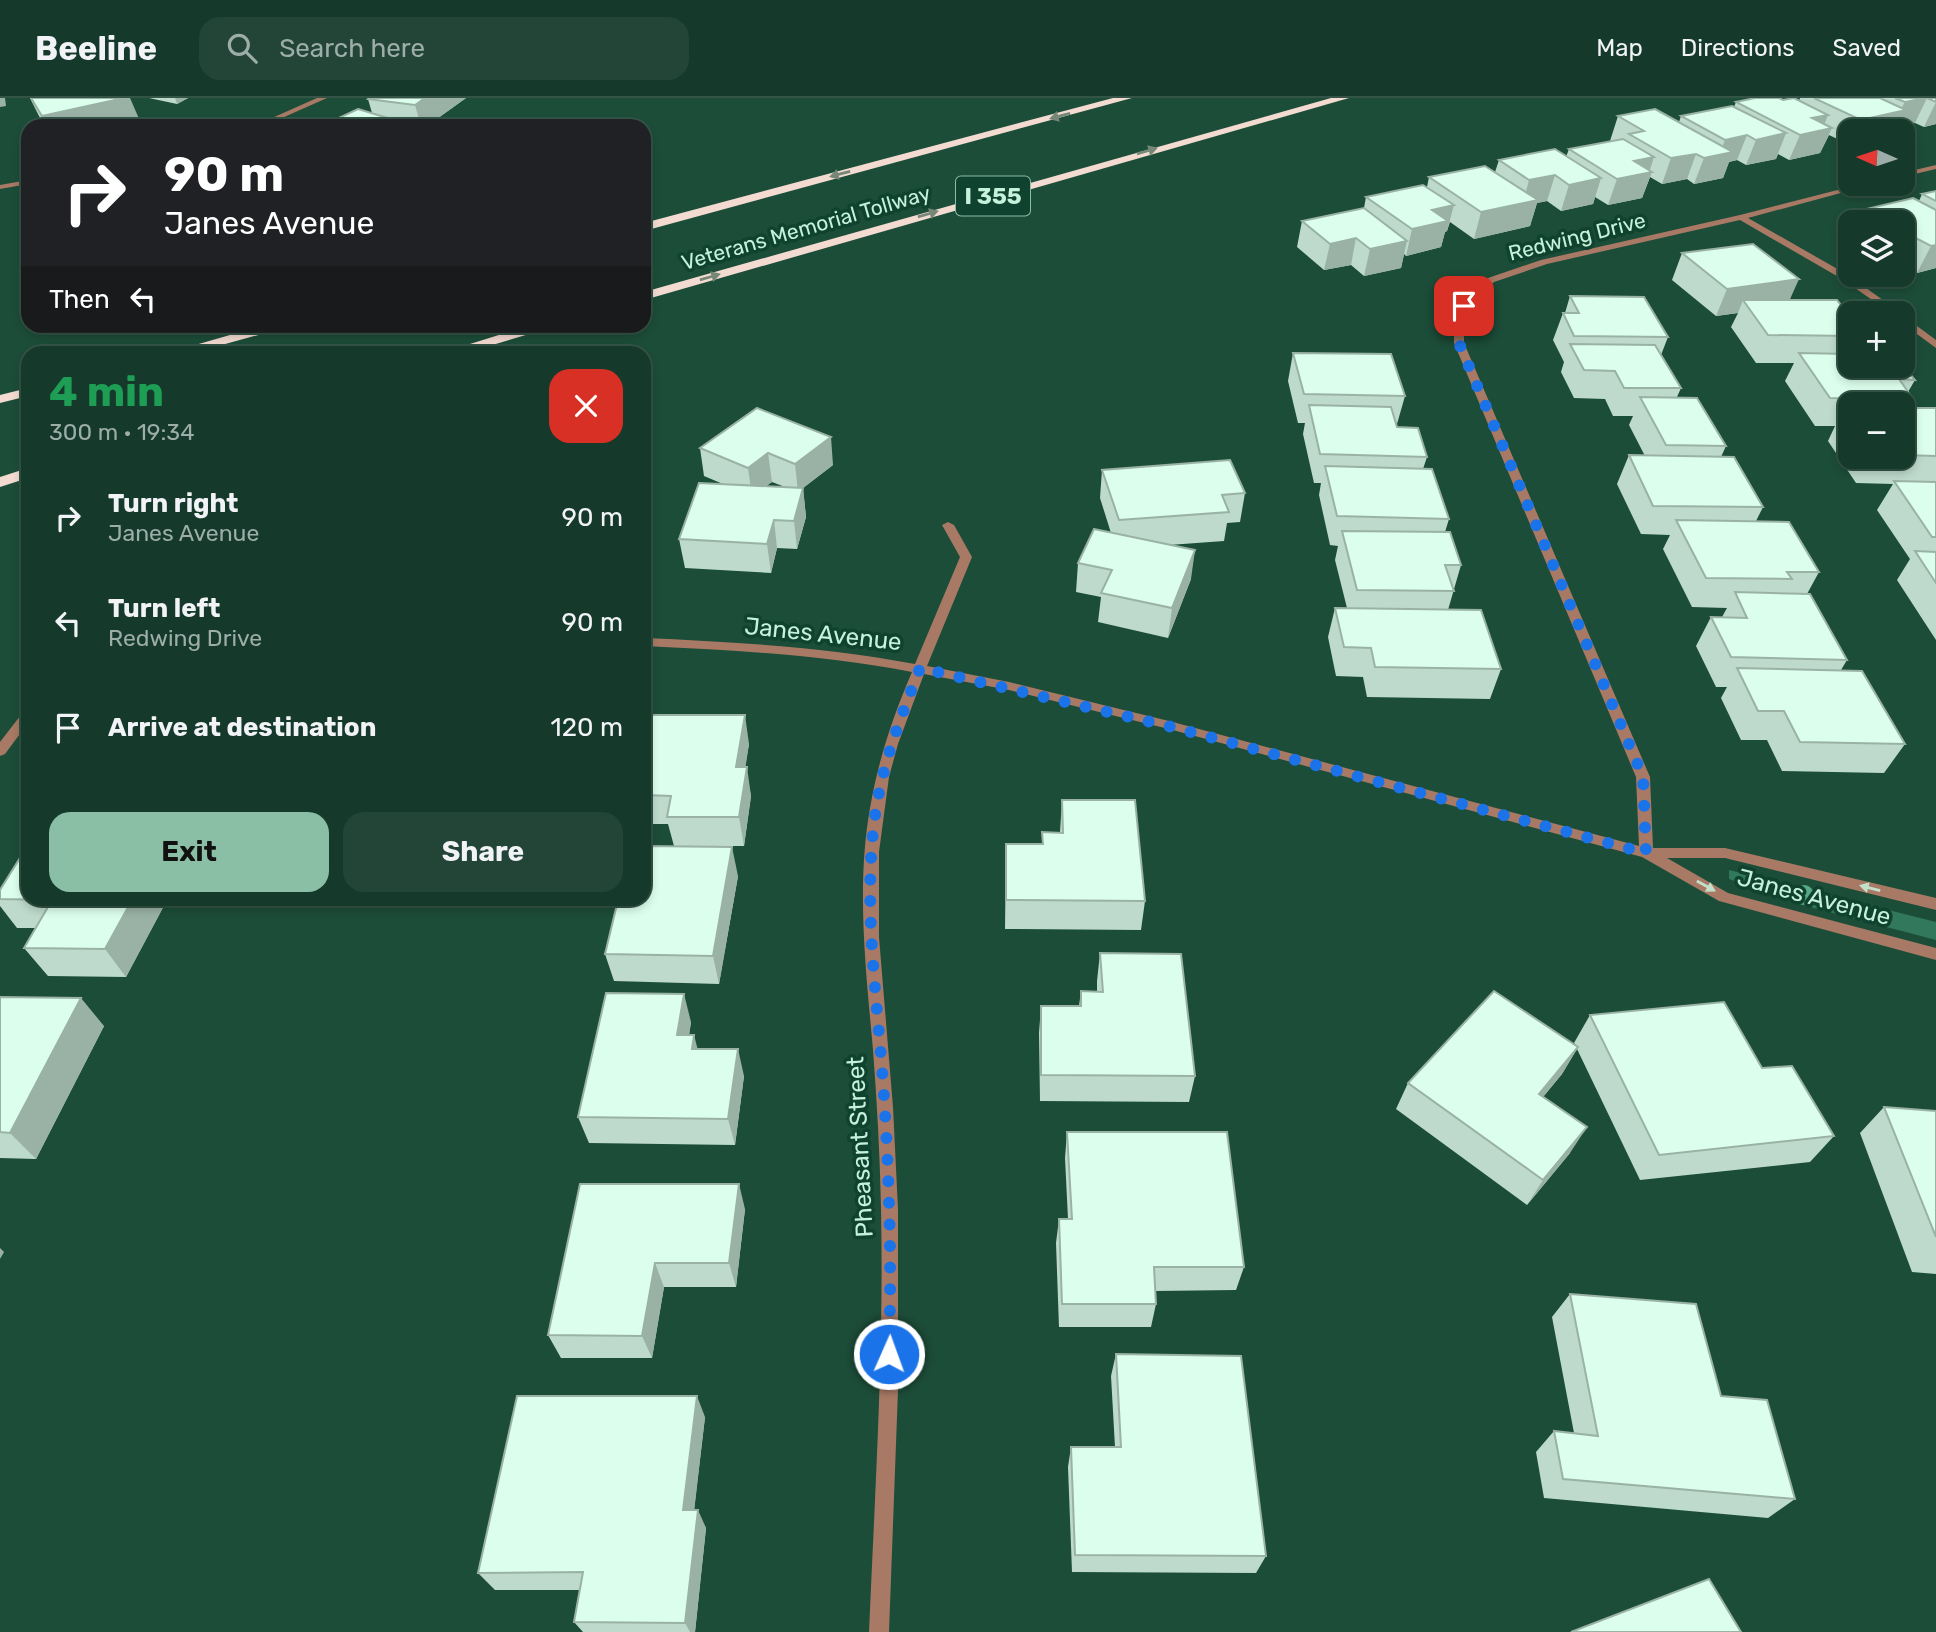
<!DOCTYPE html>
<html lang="en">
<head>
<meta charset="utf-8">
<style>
  :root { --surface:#153a2b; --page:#224537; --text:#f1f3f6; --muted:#9dada9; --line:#345447; --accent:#8abfa5 }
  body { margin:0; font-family:Rubik,sans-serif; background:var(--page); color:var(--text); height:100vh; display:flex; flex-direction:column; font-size:26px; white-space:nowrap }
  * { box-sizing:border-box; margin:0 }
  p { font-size:23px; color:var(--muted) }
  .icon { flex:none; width:38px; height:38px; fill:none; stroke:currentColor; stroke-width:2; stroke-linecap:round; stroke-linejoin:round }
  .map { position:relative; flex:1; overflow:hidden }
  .drawer { position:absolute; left:21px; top:248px; width:630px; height:560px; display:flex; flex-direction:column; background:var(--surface); border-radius:21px; box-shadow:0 4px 10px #0003,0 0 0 2px var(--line) }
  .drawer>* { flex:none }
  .banner { position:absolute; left:21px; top:21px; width:630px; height:214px; border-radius:21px; box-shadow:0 4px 10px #0003,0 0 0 2px var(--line); background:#202124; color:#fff; overflow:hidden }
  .needle { width:46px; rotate:273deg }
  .fabs { position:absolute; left:1838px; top:21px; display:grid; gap:14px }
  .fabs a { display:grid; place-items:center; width:77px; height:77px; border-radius:14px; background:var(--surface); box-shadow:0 4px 10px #0003,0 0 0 2px var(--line); font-size:35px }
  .pin { position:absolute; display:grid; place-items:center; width:60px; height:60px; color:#fff; margin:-30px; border-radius:14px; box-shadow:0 4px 10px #0006 }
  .me { position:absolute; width:77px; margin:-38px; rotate:2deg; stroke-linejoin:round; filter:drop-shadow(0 0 5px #0008) }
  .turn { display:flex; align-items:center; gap:24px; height:147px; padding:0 28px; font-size:32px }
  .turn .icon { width:91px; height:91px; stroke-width:2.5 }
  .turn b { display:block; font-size:49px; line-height:60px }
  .then { display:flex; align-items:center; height:66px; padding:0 28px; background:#0003; gap:14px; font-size:26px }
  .round { display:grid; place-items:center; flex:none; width:74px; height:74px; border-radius:21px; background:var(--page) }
  .head { display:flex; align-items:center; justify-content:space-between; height:119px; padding:0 28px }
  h1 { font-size:42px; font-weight:700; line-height:52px; color:#1e9e55 }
  .primary-button { display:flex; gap:14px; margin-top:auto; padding:14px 28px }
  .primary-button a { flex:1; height:80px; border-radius:21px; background:var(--accent); color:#111; font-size:28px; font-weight:700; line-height:80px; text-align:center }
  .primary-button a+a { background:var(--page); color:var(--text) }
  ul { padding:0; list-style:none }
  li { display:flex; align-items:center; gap:21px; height:105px; padding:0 28px }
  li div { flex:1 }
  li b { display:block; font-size:26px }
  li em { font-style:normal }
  header { display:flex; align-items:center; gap:42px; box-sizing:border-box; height:98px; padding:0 35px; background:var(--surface); border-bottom:2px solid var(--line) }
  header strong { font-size:33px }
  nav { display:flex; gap:38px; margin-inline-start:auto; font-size:24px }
  .search { width:490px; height:63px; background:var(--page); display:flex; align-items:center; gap:18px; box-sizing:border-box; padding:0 24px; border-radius:21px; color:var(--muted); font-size:26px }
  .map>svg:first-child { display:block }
  .green { fill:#32785c }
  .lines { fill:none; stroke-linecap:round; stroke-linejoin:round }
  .street { fill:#a87964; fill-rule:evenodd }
  .highway { fill:#f3dbd1; fill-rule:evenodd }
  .tree { fill:#58a987 }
  .wall { fill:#bddacc; fill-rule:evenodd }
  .shaded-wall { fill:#9ab2a6 }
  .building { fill:#dcfeed; stroke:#9ab2a6; stroke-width:2 }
  .oneway { fill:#768778 }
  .oneway2 { fill:#c2dfca }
  .route { stroke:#1a73e8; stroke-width:12; stroke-dasharray:0 21.6 }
  .labels { text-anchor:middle; stroke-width:7; stroke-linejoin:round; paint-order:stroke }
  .far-street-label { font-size:21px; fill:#c6f1dc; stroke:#0f422f }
  .shield { fill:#0f422f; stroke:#8fbca8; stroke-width:2 }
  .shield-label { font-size:23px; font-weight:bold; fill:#c6f1dc }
  .street-label { font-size:24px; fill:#c6f1dc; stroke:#0f422f }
</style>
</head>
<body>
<header>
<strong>Beeline</strong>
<div class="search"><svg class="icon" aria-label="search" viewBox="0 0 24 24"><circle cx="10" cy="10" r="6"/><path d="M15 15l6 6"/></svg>Search here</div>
<nav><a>Map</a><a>Directions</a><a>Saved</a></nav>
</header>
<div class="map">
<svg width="1936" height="1534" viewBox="0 0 1936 1534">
  <rect width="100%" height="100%" fill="#1c4d39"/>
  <polygon class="green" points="1729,772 1936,824 1936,842 1799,806 1729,781"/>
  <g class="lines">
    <g class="street">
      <polygon points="317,0 327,0 264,28 254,28"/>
      <polygon points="1936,67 1936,71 1902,79 1902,75"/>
      <polygon points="28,82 28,86 0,91 0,87"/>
      <path d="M1861 86H1874L1748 120 1848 177 1901 215H1891L1842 181 1740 122 1547 166 1494 184 1468 210 1464 219V245L1650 679 1653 750H1725L1936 800V812L1725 760H1667L1728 795 1936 850V862L1719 803 1642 759 1169 631 1009 592 924 576 898 646 889 679 879 754V839L893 1009 898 1111V1292L889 1534H869C875 1393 884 1252 881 1111 880 1058 877 1005 873 952 866 873 856 789 870 710 878 663 893 618 912 574 824 557 733 552 644 548V540C735 544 826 549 915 566L960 459 942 427 948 424 954 427 972 459 927 568 1009 584 1169 623 1639 748 1636 679 1454 245V219L1459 209 1488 180 1541 162 1740 117Z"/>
      <polygon points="1902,217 1936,242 1936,250 1902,225"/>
      <polygon points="28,612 28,625 5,656 0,658 0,644 24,613"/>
    </g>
    <g class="highway">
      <polygon points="1113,0 1132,0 644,133 644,125"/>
      <polygon points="1331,0 1349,0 644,202 644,194"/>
      <polygon points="261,228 282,228 280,231 189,256 164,256"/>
      <polygon points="528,228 548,228 546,231 462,256 438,256"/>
      <polygon points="28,290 28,298 0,305 0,297"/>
      <polygon points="28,370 28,380 0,389 0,379"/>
    </g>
  </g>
  <circle class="tree" cx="1804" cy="797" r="10"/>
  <g class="wall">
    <polygon points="30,0 140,23 119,28 44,28"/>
    <polygon points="149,0 188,0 177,6"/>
    <polygon points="466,0 427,28 303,28 326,26 372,15 368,1"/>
    <polygon points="1800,0 1936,0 1936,26 1924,29 1915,25 1899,28 1896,33 1850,33 1850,47 1829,37 1820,55 1789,62 1778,56 1776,61 1746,67 1737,62 1729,64 1723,80 1694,86 1687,81 1662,86 1650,79 1642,100 1608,107 1595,99 1593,106 1561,113 1547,103 1537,105 1530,128 1474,141 1450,124 1447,133 1445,134 1441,149 1406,158 1404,156 1401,170 1364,178 1351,167 1324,172 1297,149 1302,123 1364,110 1366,99 1427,89 1429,79 1495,74 1499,62 1566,59 1569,51 1610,43 1618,18 1679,24 1681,18 1734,9 1736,4 1799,3"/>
    <polygon points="1936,93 1936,170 1917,175 1902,167 1902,124 1856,124 1862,112 1919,103 1922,96"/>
    <path d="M1682 155 1790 202 1850 218V268L1915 282 1908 294 1913 301 1908 310H1936V542L1897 482 1910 461 1877 412 1893 386 1856 385 1828 343 1835 328H1815L1785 283 1794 265H1756L1731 229 1738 215 1716 218 1672 182ZM1850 306H1902V359H1850Z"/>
    <polygon points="1570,198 1668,239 1661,257 1681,290 1677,299 1726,348 1721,359 1763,409 1756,423 1819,474 1807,496 1847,562 1841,572 1905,646 1884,675 1782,673 1767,642 1741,642 1721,600 1727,589 1716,589 1696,548 1711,519 1722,519 1727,510 1692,509 1663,451 1670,437 1641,436 1617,386 1629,357 1645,358 1629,327 1633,318 1613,318 1605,301 1574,300 1561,274 1564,264 1553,242 1563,215 1565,215"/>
    <polygon points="1293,255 1405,298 1397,326 1396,326 1397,329 1427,359 1423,371 1449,421 1445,434 1461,467 1448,512 1501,571 1490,601 1367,599 1363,579 1336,578 1328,539 1335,510 1347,510 1335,462 1338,448 1330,447 1319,397 1321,385 1314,385 1303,336 1305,325 1298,325 1288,283"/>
    <path d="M757 310 833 367 803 390 806 419 797 451 777 450 771 475 685 470 679 441 723 386 704 378 700 350ZM772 384 785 389 766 388Z"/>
    <polygon points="1102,372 1245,395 1240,424 1227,425 1224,443 1169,447 1191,481 1168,540 1098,524 1101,499 1076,494 1078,465 1111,435 1100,400"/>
    <polygon points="644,617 749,646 745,669 751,698 744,748 674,748 668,726 644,726"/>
    <polygon points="1062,702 1145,803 1141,832 1005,831 1006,746 1042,746 1042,734 1060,734"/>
    <polygon points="738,778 719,886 614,883 605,856"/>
    <polygon points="0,792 28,802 167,802 126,879 48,878 24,850 36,830 17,830 0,808"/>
    <polygon points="1100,855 1195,978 1189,1004 1040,1003 1039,935 1041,908 1079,908 1081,893 1097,894 1097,883"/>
    <polygon points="0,899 104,928 36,1061 0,1060"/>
    <polygon points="1590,917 1762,970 1834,1038 1810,1064 1640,1082 1577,951 1562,976 1543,999 1570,1055 1527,1107 1396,1011 1408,985 1576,947 1574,945"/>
    <polygon points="691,924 689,937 697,951 744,978 735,1047 589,1045 578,1019"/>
    <polygon points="1884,1009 1936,1013 1936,1176 1912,1174 1860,1035"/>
    <polygon points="1067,1034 1244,1169 1236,1192 1155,1193 1156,1206 1151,1229 1059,1229 1056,1145 1059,1121 1068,1121 1065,1060"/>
    <polygon points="580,1086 745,1111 736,1189 664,1189 652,1260 561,1260 548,1237"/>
    <polygon points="1570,1196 1721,1298 1795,1401 1768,1420 1544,1400 1536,1354 1554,1333 1574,1335 1552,1219"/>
    <polygon points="1116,1256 1266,1458 1256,1475 1072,1474 1068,1369 1071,1349 1115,1349 1111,1278"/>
    <polygon points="705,1319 694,1412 706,1430 695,1534 583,1534 574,1524 580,1492 495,1492 478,1475"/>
  </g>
  <g class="shaded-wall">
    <polygon points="0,0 5,0 6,8 0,9"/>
    <polygon points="124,0 130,0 140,23 119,28 47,28 42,18"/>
    <polygon points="175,0 188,0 177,6"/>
    <polygon points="425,0 466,0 427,28 421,28 415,7"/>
    <polygon points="1927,0 1915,25 1899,28 1896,33 1856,33 1861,22 1900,13 1905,4"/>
    <polygon points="1936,4 1936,26 1924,29"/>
    <polygon points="1828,17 1822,32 1832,30 1820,55 1789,62 1800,37 1812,20"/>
    <polygon points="391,21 394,28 376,28"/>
    <polygon points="1786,35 1776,61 1746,67 1756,42"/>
    <polygon points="1747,37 1737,62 1729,64 1723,80 1694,86 1704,60 1719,57 1725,42"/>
    <polygon points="1696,56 1687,81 1662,86 1671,60"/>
    <polygon points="1654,59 1649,75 1652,74 1642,100 1608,107 1617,81 1634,63"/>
    <polygon points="1555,77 1547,103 1537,105 1530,128 1474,141 1481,114 1523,105 1529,82"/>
    <polygon points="1601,80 1593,106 1561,113 1569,87"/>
    <polygon points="1454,107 1447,133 1445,134 1441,149 1406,158 1412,131 1432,112"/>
    <polygon points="1356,140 1351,167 1324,172 1330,146"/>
    <polygon points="1407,143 1401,170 1364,178 1370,151"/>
    <polygon points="1936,147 1936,170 1917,175 1931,148"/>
    <polygon points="1799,181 1787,208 1743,202 1738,215 1716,218 1727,191"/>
    <polygon points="831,339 833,367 803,390 806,419 797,451 794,423 798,394 795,366"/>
    <polygon points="768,355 772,384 752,398 748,370"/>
    <polygon points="774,422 777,450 771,475 767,446"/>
    <polygon points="1195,452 1191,481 1168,540 1172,510"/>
    <polygon points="745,617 749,646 741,698 736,669"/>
    <polygon points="747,669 751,698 744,748 739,719"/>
    <polygon points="732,749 738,778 719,886 713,858"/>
    <polygon points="132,802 167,802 126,879 105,851"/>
    <polygon points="684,896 691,924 685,964 677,937"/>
    <polygon points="81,900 104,928 36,1061 10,1035"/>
    <polygon points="694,937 701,964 692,951"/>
    <polygon points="1578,949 1562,976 1524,1022 1539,996"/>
    <polygon points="738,951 744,978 735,1047 728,1021"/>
    <polygon points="1587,1029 1570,1055 1527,1107 1543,1082"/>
    <polygon points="739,1086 745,1111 736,1189 729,1165"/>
    <polygon points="0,1150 4,1154 0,1161"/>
    <polygon points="655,1165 664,1189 652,1260 642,1238"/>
    <polygon points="697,1298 705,1319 692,1431 683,1412"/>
    <polygon points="698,1412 706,1430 695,1534 690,1534 685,1525"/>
  </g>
  <g class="building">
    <polygon points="31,0 124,0 42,18"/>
    <polygon points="369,0 425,0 415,7 368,1"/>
    <polygon points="1755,0 1779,0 1783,2 1794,0 1828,17 1812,20 1832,30 1800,37 1736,4"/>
    <polygon points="1814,0 1880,0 1906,12 1861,22"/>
    <polygon points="1895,0 1926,0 1905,4"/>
    <polygon points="1927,0 1936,0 1936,4"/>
    <polygon points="1732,8 1786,35 1756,42 1747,37 1725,42 1681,18"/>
    <polygon points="358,11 391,21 376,28 303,28 314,23 326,26"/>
    <polygon points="1655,11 1733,54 1704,60 1696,56 1671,60 1629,36 1644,33 1618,18"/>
    <polygon points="1623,41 1654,59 1634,63 1652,74 1617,81 1569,51"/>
    <polygon points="1555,51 1601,80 1569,87 1555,77 1529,82 1499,62"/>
    <polygon points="1485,68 1538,102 1481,114 1429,79"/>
    <polygon points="1423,87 1454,107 1432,112 1448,123 1412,131 1366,99"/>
    <polygon points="1936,93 1936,103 1922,96"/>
    <polygon points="1913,100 1936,112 1936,147 1931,148 1902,133 1902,124 1885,124 1862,112"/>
    <polygon points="1364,110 1407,143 1370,151 1356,140 1330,146 1302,123"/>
    <polygon points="1753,146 1799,181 1727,191 1682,155"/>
    <polygon points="1570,198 1644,199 1668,239 1574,238 1563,215 1579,215"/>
    <polygon points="1743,202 1837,202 1850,218 1850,238 1768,237"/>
    <polygon points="1570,246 1655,247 1681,290 1624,290 1615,273 1584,272"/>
    <polygon points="1293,255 1391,256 1405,298 1304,296"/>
    <polygon points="1799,255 1850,256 1850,268 1902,268 1902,266 1915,282 1899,281 1913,301 1830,300"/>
    <polygon points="1640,299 1697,300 1726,348 1666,347"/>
    <polygon points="1309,307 1391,309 1397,329 1418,330 1427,359 1320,356"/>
    <polygon points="757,310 831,339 795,366 768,355 748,370 700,350"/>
    <polygon points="1902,310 1936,310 1936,358 1902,357"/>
    <polygon points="1842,314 1850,315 1850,325"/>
    <polygon points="1629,357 1734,359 1763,409 1653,408"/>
    <polygon points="1230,362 1245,395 1222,397 1229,414 1119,422 1102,372"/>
    <polygon points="1325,368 1432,371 1449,421 1337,418"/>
    <polygon points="1894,383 1936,384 1936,439 1932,439"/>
    <polygon points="699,385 803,390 794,423 774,422 767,446 679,441"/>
    <polygon points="1676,422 1789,424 1819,474 1787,474 1792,481 1706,480"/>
    <polygon points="1094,431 1195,452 1172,510 1101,495 1112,472 1078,465"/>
    <polygon points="1342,433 1450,434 1461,467 1445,467 1454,493 1357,492"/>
    <polygon points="1915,453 1936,454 1936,485"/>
    <polygon points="1735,494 1810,496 1847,562 1731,559 1711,519 1747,520"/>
    <polygon points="1335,510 1481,512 1501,571 1375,569 1371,550 1344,549"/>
    <polygon points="1737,570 1862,573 1905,646 1800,644 1784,613 1758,613"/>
    <polygon points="644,617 745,617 736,669 747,669 739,719 667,719 671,698 644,697"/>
    <polygon points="1062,702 1135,702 1145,803 1006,802 1006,746 1043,746 1042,734 1063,735"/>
    <polygon points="28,747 28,802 132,802 105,851 24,850 52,802 0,801 0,792"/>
    <polygon points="644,748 732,749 713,858 605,856 618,802 644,802"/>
    <polygon points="1100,855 1181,856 1195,978 1041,977 1041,908 1081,908 1081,893 1103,894"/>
    <polygon points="1494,893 1578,949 1539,996 1587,1029 1543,1082 1408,985"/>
    <polygon points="606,895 684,896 677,937 694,937 692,951 738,951 728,1021 578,1019"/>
    <polygon points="0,899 81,900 10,1035 0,1034"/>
    <polygon points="1724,904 1762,970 1792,968 1834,1038 1659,1057 1590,917"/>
    <polygon points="1884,1009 1936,1013 1936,1139"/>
    <polygon points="1067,1034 1227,1034 1244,1169 1154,1169 1156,1206 1062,1206 1059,1121 1072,1121"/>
    <polygon points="580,1086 739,1086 729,1165 655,1165 642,1238 548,1237"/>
    <polygon points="1570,1196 1696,1206 1721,1298 1767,1302 1795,1401 1563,1381 1554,1333 1598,1338"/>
    <polygon points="1116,1256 1241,1258 1266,1458 1075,1457 1071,1349 1121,1349"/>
    <polygon points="517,1298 697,1298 683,1412 698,1412 685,1525 574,1524 583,1474 478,1475"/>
    <polygon points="1709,1481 1741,1534 1571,1534"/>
  </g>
  <defs><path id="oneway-solid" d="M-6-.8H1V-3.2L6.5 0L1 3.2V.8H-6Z" transform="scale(1.75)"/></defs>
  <g class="oneway">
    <use href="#oneway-solid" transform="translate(1060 18) rotate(165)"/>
    <use href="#oneway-solid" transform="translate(1147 53) rotate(-16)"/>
    <use href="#oneway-solid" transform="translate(840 76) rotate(165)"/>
    <use href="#oneway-solid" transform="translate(928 116) rotate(-16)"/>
    <use href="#oneway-solid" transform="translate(710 179) rotate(-16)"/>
  </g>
  <g class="oneway2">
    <use href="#oneway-solid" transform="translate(1706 788) rotate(29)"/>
    <use href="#oneway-solid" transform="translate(1870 790) rotate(-166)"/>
  </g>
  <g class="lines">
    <path class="route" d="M889 1256C892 1160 889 1065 882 970 875 884 863 796 876 711 885 658 901 619 920 570L1168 628 1646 755 1643 679 1459 245V219L1464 208"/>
  </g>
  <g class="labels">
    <g class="far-street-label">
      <text transform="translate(806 130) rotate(-16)" y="7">Veterans Memorial Tollway</text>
      <text transform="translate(1577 139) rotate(-14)" y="7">Redwing Drive</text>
    </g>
    <rect class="shield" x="956" y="78.5" width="74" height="39" rx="5"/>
    <g class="shield-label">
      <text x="993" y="106">I 355</text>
    </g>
    <g class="street-label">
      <text transform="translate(823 536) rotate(6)" y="8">Janes Avenue</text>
      <text transform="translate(1814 799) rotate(15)" y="8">Janes Avenue</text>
      <text transform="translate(860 1049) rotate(-93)" y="8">Pheasant Street</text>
    </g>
  </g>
</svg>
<div class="fabs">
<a><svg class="needle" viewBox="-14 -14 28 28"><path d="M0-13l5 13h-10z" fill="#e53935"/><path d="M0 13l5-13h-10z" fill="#9dada9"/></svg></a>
<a><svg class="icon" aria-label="layers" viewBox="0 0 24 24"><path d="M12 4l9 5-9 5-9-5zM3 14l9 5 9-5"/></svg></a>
<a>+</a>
<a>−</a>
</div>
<div class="pin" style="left:1464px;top:208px;background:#d93025"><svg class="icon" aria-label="arrive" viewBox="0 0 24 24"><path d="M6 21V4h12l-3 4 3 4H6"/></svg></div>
<svg class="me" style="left:889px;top:1256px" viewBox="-20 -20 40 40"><circle r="17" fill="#1a73e8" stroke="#fff" stroke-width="3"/><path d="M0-11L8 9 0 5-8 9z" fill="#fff"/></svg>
<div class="banner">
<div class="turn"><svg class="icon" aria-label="right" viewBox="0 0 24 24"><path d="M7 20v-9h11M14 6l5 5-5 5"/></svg><div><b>90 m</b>Janes Avenue</div></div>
<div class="then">Then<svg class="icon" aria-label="left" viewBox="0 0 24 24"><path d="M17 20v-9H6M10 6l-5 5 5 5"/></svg></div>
</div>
<section class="drawer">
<div class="head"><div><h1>4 min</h1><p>300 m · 19:34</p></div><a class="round" style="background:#d93025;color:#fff"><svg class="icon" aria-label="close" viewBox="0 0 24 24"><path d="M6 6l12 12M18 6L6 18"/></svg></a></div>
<ul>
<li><svg class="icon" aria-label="right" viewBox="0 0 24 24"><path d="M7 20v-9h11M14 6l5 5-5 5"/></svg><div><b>Turn right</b><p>Janes Avenue</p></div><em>90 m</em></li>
<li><svg class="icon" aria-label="left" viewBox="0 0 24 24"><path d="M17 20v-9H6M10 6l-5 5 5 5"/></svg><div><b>Turn left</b><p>Redwing Drive</p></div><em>90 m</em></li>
<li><svg class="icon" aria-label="arrive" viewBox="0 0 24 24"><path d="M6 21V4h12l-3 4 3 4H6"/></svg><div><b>Arrive at destination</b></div><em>120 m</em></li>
</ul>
<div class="primary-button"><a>Exit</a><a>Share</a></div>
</section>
</div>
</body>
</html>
